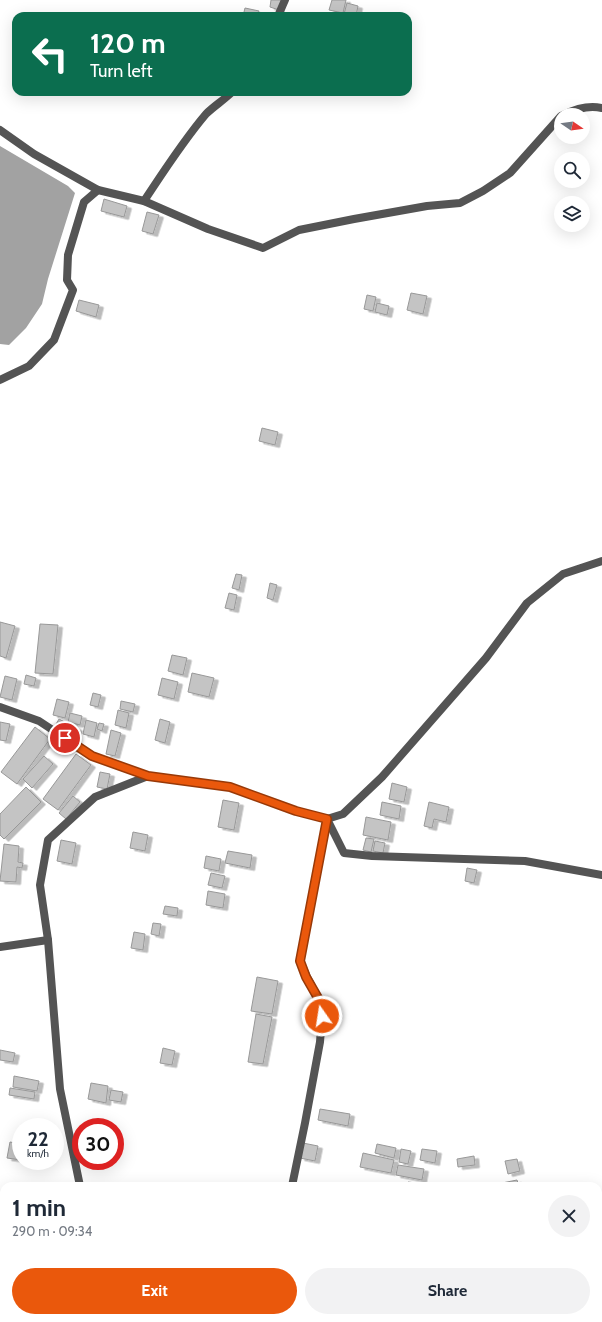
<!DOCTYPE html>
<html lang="en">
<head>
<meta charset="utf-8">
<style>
  :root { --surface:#fff; --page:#f2f2f3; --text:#1f2937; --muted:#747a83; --accent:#ea580c }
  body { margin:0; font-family:Cabin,sans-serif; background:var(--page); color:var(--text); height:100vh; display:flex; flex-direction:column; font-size:15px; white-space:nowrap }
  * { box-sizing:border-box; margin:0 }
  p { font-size:13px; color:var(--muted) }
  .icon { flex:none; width:22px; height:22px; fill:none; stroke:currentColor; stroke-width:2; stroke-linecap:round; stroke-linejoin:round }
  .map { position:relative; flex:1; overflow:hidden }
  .sheet { position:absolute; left:0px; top:1182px; width:602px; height:140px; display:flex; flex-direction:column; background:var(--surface); border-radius:12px 12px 0 0; box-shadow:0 4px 16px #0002 }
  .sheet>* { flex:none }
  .hud { position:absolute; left:12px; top:12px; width:400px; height:84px; border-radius:12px; box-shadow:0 4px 16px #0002; background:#0b6e4f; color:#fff; overflow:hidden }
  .needle { width:26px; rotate:103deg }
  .tools { position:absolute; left:554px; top:108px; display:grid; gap:8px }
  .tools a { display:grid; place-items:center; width:36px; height:36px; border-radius:50%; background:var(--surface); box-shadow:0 4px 16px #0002; font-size:20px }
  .speed { position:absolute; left:12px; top:1118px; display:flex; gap:8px; font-size:20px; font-weight:700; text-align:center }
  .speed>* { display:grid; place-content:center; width:52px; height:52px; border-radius:50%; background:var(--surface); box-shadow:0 4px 16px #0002; line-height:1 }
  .speed small { font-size:10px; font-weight:400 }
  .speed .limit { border:6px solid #d22; background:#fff; color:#111 }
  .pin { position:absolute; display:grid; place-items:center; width:34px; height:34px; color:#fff; margin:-17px; border:2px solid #fff; border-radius:50%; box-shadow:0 1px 4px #0007 }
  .me { position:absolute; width:44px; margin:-22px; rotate:347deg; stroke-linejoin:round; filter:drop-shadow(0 0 3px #0008) }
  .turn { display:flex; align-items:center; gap:14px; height:84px; padding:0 12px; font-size:18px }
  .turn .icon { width:52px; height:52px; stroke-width:2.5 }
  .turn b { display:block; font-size:28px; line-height:34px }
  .round { display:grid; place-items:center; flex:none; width:42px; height:42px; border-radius:21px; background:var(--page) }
  .head { display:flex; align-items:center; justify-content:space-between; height:68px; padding:0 12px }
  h1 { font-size:24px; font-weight:700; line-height:30px }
  .action { display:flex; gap:8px; margin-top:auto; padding:8px 12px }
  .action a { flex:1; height:46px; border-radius:24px; background:var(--accent); color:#fff; font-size:16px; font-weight:700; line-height:46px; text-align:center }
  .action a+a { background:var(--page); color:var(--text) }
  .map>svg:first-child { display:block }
  .water { fill:#a2a2a2 }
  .building { fill:#c4c4c4; stroke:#989898; filter:url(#shadow) }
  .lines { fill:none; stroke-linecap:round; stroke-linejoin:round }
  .street { stroke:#545454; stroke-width:8 }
  .route-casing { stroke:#983908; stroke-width:10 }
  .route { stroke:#ea580c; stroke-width:7 }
</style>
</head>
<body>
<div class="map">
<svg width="602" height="1322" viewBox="0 0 602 1322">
  <defs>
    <filter id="shadow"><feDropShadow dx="4.5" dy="2.5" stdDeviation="0" flood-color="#0004"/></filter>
  </defs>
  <rect width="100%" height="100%" fill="#fff"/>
  <polygon class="water" points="0,146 68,186 75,193 48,279 42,304 26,328 9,345 0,344"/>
  <g class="building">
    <polygon points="271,0 281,0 279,10 270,7"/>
    <polygon points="332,0 346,0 343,13 329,10"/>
    <polygon points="347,3 358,6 356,16 344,14"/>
    <polygon points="245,8 259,11 257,16 243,16"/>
    <polygon points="104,199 127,206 124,217 101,211"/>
    <polygon points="147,212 159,215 153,234 142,231"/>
    <polygon points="411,293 427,296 423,314 407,310"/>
    <polygon points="367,295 376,297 373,311 364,309"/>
    <polygon points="79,300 99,305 96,317 76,311"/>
    <polygon points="377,303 389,306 387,315 375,312"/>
    <polygon points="262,428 278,432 275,445 259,441"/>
    <polygon points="236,574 242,575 239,590 232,588"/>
    <polygon points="270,583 277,585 273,600 267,598"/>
    <polygon points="229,593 237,595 234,610 225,608"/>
    <polygon points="0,622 15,626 6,658 0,656"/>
    <polygon points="40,624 58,625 53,674 35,673"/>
    <polygon points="172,655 187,658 183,675 168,671"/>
    <polygon points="192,673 214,678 209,697 188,692"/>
    <polygon points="26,675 36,678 34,686 24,684"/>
    <polygon points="5,676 17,679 12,700 0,697"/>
    <polygon points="162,678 178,682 174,699 158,695"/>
    <polygon points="93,693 101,695 98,707 90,705"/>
    <polygon points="57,699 69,702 65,718 53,715"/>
    <polygon points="121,701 135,704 133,712 120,709"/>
    <polygon points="118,710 129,713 126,728 115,725"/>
    <polygon points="70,713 82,716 80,725 68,722"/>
    <polygon points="59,719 78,729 74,737 55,726"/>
    <polygon points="160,719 170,722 165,743 155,740"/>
    <polygon points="86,720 97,723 94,737 83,734"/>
    <polygon points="0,722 10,724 6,741 0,740"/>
    <polygon points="99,723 104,724 102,731 97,729"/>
    <polygon points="35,727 50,739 17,784 1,772"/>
    <polygon points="111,730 121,733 115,756 106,754"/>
    <polygon points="76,754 91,765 58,810 43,799"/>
    <polygon points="44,756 53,764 32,788 23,779"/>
    <polygon points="100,772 110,774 107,789 97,787"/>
    <polygon points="392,783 407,787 404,802 389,799"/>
    <polygon points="26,787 41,802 4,839 0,835 0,814"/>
    <polygon points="73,796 80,802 66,819 59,813"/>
    <polygon points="223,800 239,803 234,830 218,827"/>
    <polygon points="382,802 401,806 399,819 380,815"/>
    <polygon points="429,802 449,807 446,822 434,819 432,828 424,826"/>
    <polygon points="366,817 391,822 388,840 363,835"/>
    <polygon points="133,832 148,835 145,851 130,848"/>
    <polygon points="366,838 374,839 371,852 363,850"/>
    <polygon points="61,840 76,843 72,864 57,861"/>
    <polygon points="375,841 385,843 383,853 373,851"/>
    <polygon points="4,844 19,846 18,862 23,863 22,868 17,867 16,882 0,881"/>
    <polygon points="228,851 252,855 250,868 225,863"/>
    <polygon points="206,856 221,859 219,871 204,868"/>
    <polygon points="467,868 477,870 474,883 465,881"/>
    <polygon points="211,873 225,876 222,888 208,885"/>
    <polygon points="208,891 225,894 223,908 206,905"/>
    <polygon points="165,906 178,908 177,916 163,914"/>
    <polygon points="153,923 161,924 159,936 151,934"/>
    <polygon points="134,932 145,934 143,950 131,948"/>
    <polygon points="257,977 278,981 272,1014 251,1011"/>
    <polygon points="256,1014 272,1017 263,1064 248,1062"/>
    <polygon points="163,1048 175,1051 172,1065 160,1063"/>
    <polygon points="0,1050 15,1053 13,1062 0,1060"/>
    <polygon points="14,1076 39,1081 37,1091 13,1087"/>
    <polygon points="91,1083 108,1086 106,1103 88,1099"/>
    <polygon points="10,1088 35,1092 34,1099 9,1095"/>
    <polygon points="111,1090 123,1092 121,1102 109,1100"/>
    <polygon points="320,1109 350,1114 348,1126 318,1120"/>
    <polygon points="10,1142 21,1144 21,1160 7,1158"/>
    <polygon points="303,1143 318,1146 315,1161 300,1158"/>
    <polygon points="377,1144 396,1148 394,1158 375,1153"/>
    <polygon points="401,1149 411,1151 408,1164 399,1162"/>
    <polygon points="422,1149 437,1151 435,1163 420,1160"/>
    <polygon points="363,1153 394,1160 391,1173 360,1167"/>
    <polygon points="474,1156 475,1165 458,1167 457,1159"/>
    <polygon points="517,1159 520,1171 508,1174 505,1161"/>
    <polygon points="398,1165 424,1169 422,1180 396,1175"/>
    <polygon points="517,1180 519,1186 503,1186 502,1183"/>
    <polygon points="408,1182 424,1184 423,1186 407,1186"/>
    <polygon points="0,1209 4,1210 4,1223 0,1223"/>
    <polygon points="0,1282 4,1283 4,1294 0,1293"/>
    <rect x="40" y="1318" width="24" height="4"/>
    <polygon points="444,1318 451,1318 450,1322 443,1321"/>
  </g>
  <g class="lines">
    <g class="street">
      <polyline points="278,16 285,0"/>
      <path d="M563 115C575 109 589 105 602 108"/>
      <polyline points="0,130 34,154 98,190 144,201 208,229 263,248 299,230 354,219 427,206 460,203 483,191 510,173 561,116"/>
      <path d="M144 201C164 171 183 141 206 114 214 106 224 100 232 92"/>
      <polyline points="0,380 29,366 54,340 73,290 67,280 68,255 84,202 98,190"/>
      <polyline points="0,707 39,721 92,756 148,776 230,787 296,811 327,819 343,814 382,777 486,658 527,603 563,574 602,561"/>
      <polyline points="327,819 344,853 372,856 525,861 602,875"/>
      <polyline points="0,947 48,940"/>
      <polyline points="80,1186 60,1089 48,940 40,885 48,840 95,797 148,776"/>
      <polyline points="292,1186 305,1123 320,1042 322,1016 318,998 307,977 300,961 327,819"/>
      <polyline points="105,1318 106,1322"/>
      <polyline points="418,1318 424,1322"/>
    </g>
  </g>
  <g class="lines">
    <g class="route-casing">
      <polyline id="route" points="65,738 92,756 148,776 230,787 296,811 327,819 300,961 306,977 318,998 322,1016"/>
    </g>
    <use href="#route" class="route"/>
  </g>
</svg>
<div class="tools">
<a><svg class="needle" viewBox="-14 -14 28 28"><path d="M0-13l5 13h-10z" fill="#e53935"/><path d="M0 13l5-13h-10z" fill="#747a83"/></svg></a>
<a><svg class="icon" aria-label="search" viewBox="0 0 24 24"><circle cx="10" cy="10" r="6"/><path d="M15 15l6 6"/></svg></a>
<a><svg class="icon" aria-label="layers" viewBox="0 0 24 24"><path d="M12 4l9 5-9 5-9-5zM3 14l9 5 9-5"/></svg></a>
</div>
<div class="speed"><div>22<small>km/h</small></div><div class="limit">30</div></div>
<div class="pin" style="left:65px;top:738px;background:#d93025"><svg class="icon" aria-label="arrive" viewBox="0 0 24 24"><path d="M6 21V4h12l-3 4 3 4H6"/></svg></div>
<svg class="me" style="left:322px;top:1016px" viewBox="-20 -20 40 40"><circle r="17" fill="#ea580c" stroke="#fff" stroke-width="3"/><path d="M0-11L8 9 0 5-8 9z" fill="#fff"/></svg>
<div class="hud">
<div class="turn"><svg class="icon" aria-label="left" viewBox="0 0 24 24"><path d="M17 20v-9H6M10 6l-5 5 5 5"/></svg><div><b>120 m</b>Turn left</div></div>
</div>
<section class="sheet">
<div class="head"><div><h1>1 min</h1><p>290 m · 09:34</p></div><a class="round"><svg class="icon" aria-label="close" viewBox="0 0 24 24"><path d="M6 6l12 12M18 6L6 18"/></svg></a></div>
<div class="action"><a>Exit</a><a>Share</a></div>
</section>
</div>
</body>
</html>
